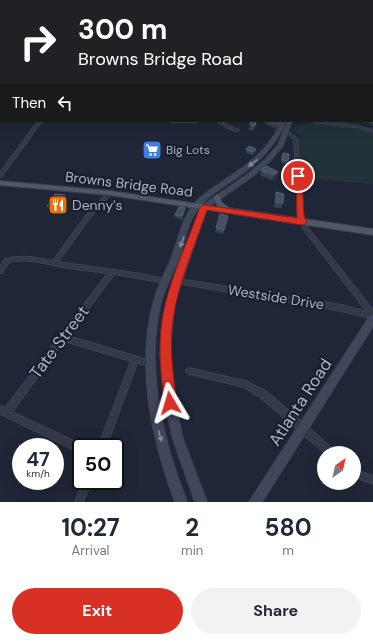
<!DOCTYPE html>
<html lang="en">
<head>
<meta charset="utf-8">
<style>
  :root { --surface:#fff; --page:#f2f2f3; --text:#1f2937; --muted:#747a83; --accent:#d93025 }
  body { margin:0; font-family:"DM Sans",sans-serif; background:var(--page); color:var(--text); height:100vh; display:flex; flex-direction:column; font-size:15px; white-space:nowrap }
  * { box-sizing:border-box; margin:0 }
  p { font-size:13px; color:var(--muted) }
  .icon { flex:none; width:22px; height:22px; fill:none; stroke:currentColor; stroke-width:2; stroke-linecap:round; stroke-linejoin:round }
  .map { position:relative; height:502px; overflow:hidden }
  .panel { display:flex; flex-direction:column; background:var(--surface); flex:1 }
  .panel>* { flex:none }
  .hud { position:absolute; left:0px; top:0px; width:373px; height:122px; box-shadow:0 4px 16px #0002; background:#202124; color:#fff; overflow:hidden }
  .needle { width:26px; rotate:34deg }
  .fabs { position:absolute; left:317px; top:446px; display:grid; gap:8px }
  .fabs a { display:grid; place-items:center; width:44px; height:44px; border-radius:50%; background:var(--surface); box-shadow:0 4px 16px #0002; font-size:20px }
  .speed { position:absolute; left:12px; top:438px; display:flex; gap:8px; font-size:20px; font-weight:700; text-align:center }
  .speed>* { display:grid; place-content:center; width:52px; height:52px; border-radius:50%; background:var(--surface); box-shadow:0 4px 16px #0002; line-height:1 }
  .speed small { font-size:10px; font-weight:400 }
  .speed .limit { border:2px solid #111; border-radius:6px; background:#fff; color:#111 }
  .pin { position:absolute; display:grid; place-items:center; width:34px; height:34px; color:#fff; margin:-17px; border:2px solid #fff; border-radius:50%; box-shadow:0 1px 4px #0007 }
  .me { position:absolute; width:44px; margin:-22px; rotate:353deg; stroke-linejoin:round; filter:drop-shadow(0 0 3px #0008) }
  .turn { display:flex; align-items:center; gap:14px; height:84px; padding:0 12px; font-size:18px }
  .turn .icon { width:52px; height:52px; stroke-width:2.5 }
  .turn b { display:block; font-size:28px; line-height:34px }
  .then { display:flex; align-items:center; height:38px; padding:0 12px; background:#0003; gap:8px; font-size:15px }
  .eta { display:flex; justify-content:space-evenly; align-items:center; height:68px; text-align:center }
  .eta b { font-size:24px; font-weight:700; line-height:28px }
  .action { display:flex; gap:8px; margin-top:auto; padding:8px 12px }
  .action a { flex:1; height:46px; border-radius:24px; background:var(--accent); color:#fff; font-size:16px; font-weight:700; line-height:46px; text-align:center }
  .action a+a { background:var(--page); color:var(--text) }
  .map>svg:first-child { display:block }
  .green { fill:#213338 }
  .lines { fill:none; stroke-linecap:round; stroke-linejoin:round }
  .minor-casing { stroke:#3c4251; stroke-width:2 }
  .secondary-casing { stroke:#3c4251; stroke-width:2 }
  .primary-casing { stroke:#3c4251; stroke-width:2 }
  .minor { fill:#323948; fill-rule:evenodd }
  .secondary { fill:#40475b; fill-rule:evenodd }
  .primary { fill:#505768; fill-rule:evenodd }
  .wall { fill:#394256 }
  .shaded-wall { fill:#293245 }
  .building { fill:#454f62; stroke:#555e72 }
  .oneway { fill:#81889b }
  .route { fill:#d93025; stroke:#8d1f18 }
  .labels { text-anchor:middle; stroke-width:4; stroke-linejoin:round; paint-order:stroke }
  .far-poi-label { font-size:12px; fill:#acb3c5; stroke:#181e2c; text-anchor:start }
  .street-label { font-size:14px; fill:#acb3c5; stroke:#181e2c }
  .poi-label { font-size:14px; fill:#acb3c5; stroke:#181e2c; text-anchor:start }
  .near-street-label { font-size:17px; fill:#acb3c5; stroke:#181e2c }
</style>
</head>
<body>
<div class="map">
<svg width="373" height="502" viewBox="0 0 373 502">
  <rect width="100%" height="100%" fill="#1f2637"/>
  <polygon class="green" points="314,123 362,129 373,132 373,184 302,178 300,136 294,130 294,126"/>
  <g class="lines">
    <g class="minor-casing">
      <g id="minor">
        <rect x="372" y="63" width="1" height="2"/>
        <polygon points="1,72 1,74 0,75 0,73"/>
        <rect x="0" y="105" width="1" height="3"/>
        <polygon points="372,120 373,121 373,124 369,121 372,121"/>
        <polygon points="38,121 42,121 1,177 0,177 0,173"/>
        <polygon points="170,121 198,121 196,122 172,122"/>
        <polygon points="216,121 220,121 231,127 239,130 237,131 229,129"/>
        <polygon points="263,121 267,121 292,134 298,139 302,216 308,228 373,310 373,319 342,311 176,283 175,281 176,279 178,279 342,305 367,312 304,230 298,216 294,139 290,136"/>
        <path d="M312 121C332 121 354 124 373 130V132L360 128 314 122Z"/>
        <path d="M109 192H110L112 193 91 216 58 262C94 267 130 271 166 279H168L169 281 168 283H166L114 274 68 336 151 361 153 362 154 364 153 366 151 367 137 363 106 447H98L131 361 64 341 12 412 84 446V447H81V453L0 414V406L5 408 108 273C92 271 75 269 58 266 41 263 26 258 9 262L2 273H0V267L5 259C22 254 37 258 53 261L87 214Z"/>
        <polygon points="189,368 245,381 266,391 334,450 335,453 325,453 260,397 244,387 189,374 187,373 186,371 187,369"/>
        <polygon points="354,469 373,476 373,484 354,477"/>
        <polygon points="84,481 92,481 83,502 75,502"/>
      </g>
    </g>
    <g class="secondary-casing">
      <g id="secondary">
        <path d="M282 121H286C274 148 257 164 232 181 221 188 209 195 201 205 188 218 185 241 179 258 173 273 165 287 161 303 145 367 163 442 187 502H175C152 440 136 369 153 304 157 287 166 272 172 256 179 238 183 215 197 201 204 193 214 188 223 181 247 166 268 150 280 125H271L269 124V123Z"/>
        <polygon points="288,121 292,121 283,145 270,161 253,176 207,208 174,304 170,352 175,403 183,439 207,502 195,502 173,439 165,403 160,352 166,304 202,206 249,173 266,159 278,145"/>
        <polygon points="373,315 373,326 262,502 249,502 370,316"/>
      </g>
    </g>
    <g class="primary-casing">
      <polygon id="primary" points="0,181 110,191 218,207 214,197 217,195 219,195 222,203 229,208 373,229 373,235 110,195 0,185"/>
    </g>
    <use href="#minor" class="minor"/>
    <use href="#secondary" class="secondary"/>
    <use href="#primary" class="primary"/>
  </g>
  <g class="wall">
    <polygon points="251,121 256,122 254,130 249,130"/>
    <polygon points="246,149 256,152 252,155 245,152"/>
    <polygon points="283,153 288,161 287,164 281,163 282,156"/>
    <polygon points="267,166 277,177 272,180 260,175 261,170"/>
    <polygon points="276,192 283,203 281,208 274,207 275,197"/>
    <polygon points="67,200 59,212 50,211 47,206"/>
    <polygon points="185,208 185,211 182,220 176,218 175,215"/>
    <polygon points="227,220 223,234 215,232 216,228"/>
  </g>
  <g class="shaded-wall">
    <polygon points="256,149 256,152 252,155 253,152"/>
    <polygon points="278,172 277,177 272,180 274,175"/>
    <polygon points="65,195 67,200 59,212 57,207"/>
    <polygon points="185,208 185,211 182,220 182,216"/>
  </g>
  <g class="building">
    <polygon points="251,121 256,122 255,126 250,125"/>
    <polygon points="249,146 256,149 253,152 246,149"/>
    <polygon points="283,153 289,154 288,161 282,160"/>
    <polygon points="267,166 278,172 274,175 261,170"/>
    <polygon points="276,192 284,194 283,203 276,202"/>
    <polygon points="55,194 65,195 57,207 47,206"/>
    <polygon points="179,207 185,208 182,216 175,215"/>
    <polygon points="220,214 228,216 224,230 216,228"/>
  </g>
  <defs><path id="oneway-solid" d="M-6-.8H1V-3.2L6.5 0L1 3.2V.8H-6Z"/></defs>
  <g class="oneway">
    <use href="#oneway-solid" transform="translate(253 163) rotate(144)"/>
    <use href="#oneway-solid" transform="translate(182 242) rotate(111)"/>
    <use href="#oneway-solid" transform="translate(160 436) rotate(75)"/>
  </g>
  <linearGradient id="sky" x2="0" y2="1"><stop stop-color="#11151e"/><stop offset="0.43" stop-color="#3c475e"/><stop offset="1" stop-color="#3c475e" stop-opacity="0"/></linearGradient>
  <rect width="373" height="123" fill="url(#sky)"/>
  <path class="route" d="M296 174H298L302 176 304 216 307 222 305 224 302 225 207 210C195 246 178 282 173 320 169 347 173 375 177 403L175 407 170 409 165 407 164 403C161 375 158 348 162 320 168 282 187 244 200 207L204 205 297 218Z"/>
  <defs>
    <g id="supermarket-square" transform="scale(1)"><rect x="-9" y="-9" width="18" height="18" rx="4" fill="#3f7fe0" stroke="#181e2c"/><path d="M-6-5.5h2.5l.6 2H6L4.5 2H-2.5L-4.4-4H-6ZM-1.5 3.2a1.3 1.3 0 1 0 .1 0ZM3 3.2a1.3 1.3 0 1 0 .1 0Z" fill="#fff"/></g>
    <g id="restaurant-square" transform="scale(1)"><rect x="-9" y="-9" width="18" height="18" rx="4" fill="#e8710a" stroke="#181e2c"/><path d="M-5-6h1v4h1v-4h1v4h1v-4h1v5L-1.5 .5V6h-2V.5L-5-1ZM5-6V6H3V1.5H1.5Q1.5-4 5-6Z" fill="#fff"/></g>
  </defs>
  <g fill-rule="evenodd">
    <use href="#supermarket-square" x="152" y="150"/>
    <use href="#restaurant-square" x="58" y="205"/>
  </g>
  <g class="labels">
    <g class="far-poi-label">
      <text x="166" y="154">Big Lots</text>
    </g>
    <g class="street-label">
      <text transform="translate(129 184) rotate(7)" y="5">Browns Bridge Road</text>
      <text transform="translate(276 297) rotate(9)" y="5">Westside Drive</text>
    </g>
    <g class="poi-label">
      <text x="72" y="210">Denny's</text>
    </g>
    <g class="near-street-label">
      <text transform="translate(59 342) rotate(-53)" y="6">Tate Street</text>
      <text transform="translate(300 402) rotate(-57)" y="6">Atlanta Road</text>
    </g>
  </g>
</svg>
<div class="fabs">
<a><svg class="needle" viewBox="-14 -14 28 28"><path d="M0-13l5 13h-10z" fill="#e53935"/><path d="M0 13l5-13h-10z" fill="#747a83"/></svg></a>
</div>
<div class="speed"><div>47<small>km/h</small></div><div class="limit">50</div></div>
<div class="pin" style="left:298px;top:176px;background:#d93025"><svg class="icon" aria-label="arrive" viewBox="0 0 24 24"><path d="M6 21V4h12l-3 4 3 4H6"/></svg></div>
<svg class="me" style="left:170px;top:403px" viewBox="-20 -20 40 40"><path d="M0-17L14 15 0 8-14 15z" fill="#d93025" stroke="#fff" stroke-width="4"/></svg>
<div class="hud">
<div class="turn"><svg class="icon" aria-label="right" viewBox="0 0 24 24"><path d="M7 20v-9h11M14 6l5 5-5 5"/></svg><div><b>300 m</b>Browns Bridge Road</div></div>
<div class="then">Then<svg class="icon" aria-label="left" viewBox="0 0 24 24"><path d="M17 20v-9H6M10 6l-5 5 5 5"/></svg></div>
</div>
</div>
<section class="panel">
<div class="eta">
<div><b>10:27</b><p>Arrival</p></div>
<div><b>2</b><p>min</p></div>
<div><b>580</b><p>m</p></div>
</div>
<div class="action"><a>Exit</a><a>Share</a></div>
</section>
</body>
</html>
